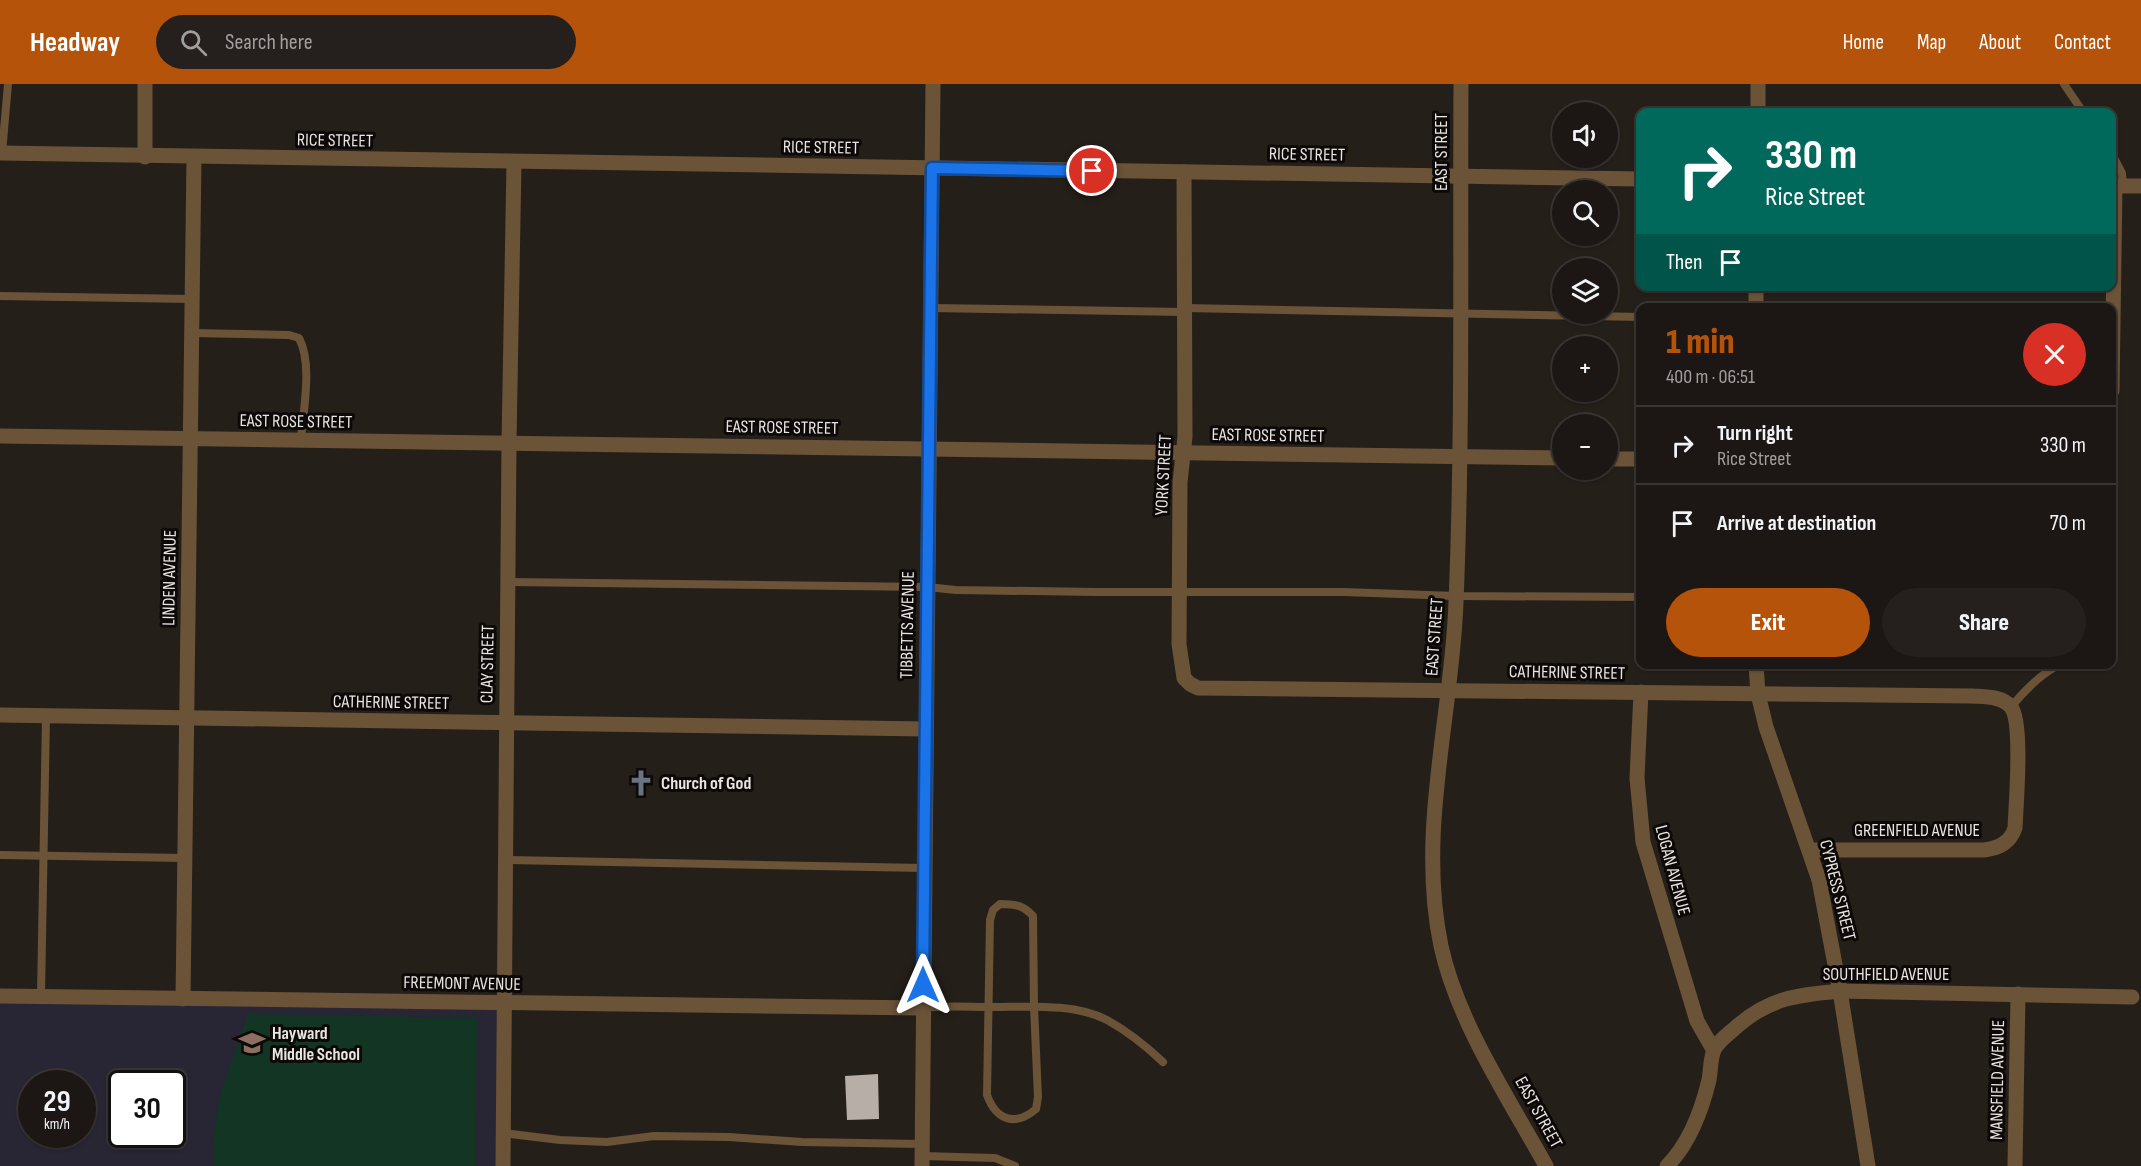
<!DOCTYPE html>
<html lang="en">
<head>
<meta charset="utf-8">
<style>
  :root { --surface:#1c1714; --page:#25201d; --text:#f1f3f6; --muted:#a09fa0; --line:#3a3634; --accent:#b45309 }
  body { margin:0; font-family:"Sofia Sans Condensed",sans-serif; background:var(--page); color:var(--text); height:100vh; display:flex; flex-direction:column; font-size:22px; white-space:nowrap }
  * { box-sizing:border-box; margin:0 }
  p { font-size:20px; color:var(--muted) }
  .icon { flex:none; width:33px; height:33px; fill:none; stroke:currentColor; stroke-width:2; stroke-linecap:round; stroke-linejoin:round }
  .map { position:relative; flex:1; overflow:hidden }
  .drawer { position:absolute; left:1636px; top:219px; width:480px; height:366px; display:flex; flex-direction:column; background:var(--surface); border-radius:12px; box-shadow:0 2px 4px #0004,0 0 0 2px var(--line) }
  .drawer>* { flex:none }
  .banner { position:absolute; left:1636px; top:24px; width:480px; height:183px; border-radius:12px; box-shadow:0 2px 4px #0004,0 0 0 2px var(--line); background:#00695c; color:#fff; overflow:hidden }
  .buttons { position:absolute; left:1552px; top:18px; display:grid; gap:12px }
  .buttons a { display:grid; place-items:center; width:66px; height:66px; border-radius:50%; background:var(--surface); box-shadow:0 2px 4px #0004,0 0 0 2px var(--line); font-size:30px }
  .speed { position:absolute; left:18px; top:986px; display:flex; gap:12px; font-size:30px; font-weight:700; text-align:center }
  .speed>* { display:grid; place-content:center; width:78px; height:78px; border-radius:50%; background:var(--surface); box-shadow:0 2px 4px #0004,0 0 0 2px var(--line); line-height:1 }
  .speed small { font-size:15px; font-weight:400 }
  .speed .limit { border:3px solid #111; border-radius:9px; background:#fff; color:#111 }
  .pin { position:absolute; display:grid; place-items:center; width:51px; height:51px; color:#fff; margin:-26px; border:3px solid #fff; border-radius:50%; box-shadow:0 2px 6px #0007 }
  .me { position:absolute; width:66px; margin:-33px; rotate:0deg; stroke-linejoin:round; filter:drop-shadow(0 0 4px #0008) }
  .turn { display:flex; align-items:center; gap:21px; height:126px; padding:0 30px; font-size:27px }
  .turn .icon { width:78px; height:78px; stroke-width:2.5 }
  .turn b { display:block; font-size:42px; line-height:51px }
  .then { display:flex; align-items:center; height:57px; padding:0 30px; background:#0003; gap:12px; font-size:22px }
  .round { display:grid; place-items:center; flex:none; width:63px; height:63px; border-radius:32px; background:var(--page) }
  .summary { display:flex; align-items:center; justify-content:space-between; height:102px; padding:0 30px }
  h1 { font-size:36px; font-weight:800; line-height:45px; color:var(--accent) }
  .primary-button { display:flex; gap:12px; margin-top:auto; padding:12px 30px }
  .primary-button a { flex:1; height:69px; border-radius:36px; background:var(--accent); color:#fff; font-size:24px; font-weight:800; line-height:69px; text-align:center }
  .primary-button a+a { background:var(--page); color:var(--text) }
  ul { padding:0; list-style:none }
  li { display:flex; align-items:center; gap:18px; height:78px; padding:0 30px; border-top:2px solid var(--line) }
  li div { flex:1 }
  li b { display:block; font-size:22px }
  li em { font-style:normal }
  header { display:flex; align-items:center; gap:36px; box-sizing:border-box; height:84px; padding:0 30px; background:var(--accent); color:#fff }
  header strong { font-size:28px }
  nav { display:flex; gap:33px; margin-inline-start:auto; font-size:21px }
  .search { width:420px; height:54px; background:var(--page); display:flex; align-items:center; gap:15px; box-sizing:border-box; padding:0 21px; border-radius:33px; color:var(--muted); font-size:22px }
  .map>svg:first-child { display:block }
  .education { fill:#282535; fill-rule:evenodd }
  .green { fill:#133624 }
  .building { fill:#b7aea8 }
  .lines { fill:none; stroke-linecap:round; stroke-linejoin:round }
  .service { stroke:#6b5338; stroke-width:8 }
  .minor { stroke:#6b5338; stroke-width:15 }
  .route-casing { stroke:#114b97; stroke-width:15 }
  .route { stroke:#1a73e8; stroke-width:10 }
  .labels { text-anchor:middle; stroke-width:6; stroke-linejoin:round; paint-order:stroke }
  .street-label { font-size:18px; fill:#e9e5e1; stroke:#0c0908 }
  .poi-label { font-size:18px; font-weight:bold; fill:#e9e5e1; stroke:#0c0908; text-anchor:start }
</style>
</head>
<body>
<header>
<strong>Headway</strong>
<div class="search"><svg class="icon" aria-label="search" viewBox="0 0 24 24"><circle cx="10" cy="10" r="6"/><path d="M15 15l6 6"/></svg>Search here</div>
<nav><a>Home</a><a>Map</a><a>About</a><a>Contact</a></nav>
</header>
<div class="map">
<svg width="2141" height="1082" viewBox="0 0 2141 1082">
  <rect width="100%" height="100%" fill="#251f1a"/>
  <path class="education" d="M0 912 505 919 503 1082H0ZM32 999H82V1050H32ZM122 999H172V1050H122Z"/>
  <polygon class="green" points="248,930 477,934 475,1082 213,1082 213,1058 219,1014"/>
  <polygon class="building" points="878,990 879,1035 847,1036 845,992"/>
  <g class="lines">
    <g class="service">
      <polyline points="2064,0 2083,28"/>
      <polyline points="2,69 8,0"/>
      <polyline points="2112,70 2122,89 2123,102"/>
      <polyline points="0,212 192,215"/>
      <polyline points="931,224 1184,228"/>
      <polyline points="1184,224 1641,233"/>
      <path d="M192 249 289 251 299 254C313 280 303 327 301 356"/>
      <polyline points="508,498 927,503 956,506 1095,508 1344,508 1456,512 1641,513"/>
      <path d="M2011 623C2024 607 2038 592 2057 582"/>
      <polyline points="0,771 185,774"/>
      <polyline points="505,776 924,784"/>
      <path d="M1000 820C1015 820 1023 821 1033 832L1034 923 1038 1013 1036 1025C1015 1043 996 1036 987 1011L990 836 993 826Z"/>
      <polyline points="41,912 46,632"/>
      <path d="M923 924C947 921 969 923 993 923 1028 923 1075 919 1107 936 1127 947 1146 962 1163 978"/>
      <polyline points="503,1049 560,1056 607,1058 654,1052 729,1053 802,1058 922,1060"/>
      <polyline points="922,1072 995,1074 1015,1082"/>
    </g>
    <g class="minor">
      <path d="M1461 0C1460 173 1463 346 1456 518 1452 633 1417 747 1441 862 1457 937 1509 1015 1546 1082"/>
      <polyline points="1758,28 1758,0"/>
      <polyline points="0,69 1641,95"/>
      <polyline points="145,73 145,0"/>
      <path d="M1184 88 1185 353 1180 398 1179 560 1184 594 1190 600 1198 604 1972 612C1985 613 2002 612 2011 623 2023 638 2016 721 2015 744 2010 759 1999 764 1984 766H1810"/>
      <polyline points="2112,102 2141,102"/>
      <polyline points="1756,224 1756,202"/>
      <polyline points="2112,307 2115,102"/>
      <polyline points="0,352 1563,374"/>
      <polyline points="1608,375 1641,375"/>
      <polyline points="1756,580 1758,610 1766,643 1819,796 1840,907 1868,1082"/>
      <polyline points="1641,608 1637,694 1643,758 1697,937 1713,965"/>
      <polyline points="0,631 925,645"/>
      <polyline points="0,912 923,924"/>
      <polyline points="183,915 194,73"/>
      <polyline points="503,1082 509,359 514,78"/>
      <polyline points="922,1082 933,0"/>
      <path d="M1667 1082C1689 1060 1702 1025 1709 996 1711 986 1710 972 1715 964 1719 957 1728 950 1734 945 1768 914 1796 911 1840 907L2132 913"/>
      <polyline points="2015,1082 2018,910"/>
    </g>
  </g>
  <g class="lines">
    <g class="route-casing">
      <polyline id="route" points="923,901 932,84 1092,87"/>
    </g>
    <use href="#route" class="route"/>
  </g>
  <defs>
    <g id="church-bare" transform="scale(2.07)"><path d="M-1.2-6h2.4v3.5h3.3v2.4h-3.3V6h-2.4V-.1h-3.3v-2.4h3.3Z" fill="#6b7280" stroke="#0c0908" stroke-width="2.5" paint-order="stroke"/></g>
    <g id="school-bare" transform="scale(2.07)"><path d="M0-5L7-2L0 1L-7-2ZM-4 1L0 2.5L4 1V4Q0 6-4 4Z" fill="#8d6e63" stroke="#0c0908" stroke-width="2.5" paint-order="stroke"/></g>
  </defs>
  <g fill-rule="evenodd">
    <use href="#church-bare" x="641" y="699"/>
    <use href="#school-bare" x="252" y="959"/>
  </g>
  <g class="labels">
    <g class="street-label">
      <text transform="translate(335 56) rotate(1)" y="6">RICE STREET</text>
      <text transform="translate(821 63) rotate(1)" y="6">RICE STREET</text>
      <text transform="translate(1441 68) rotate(-90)" y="6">EAST STREET</text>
      <text transform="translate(1307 70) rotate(1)" y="6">RICE STREET</text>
      <text transform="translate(296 337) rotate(1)" y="6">EAST ROSE STREET</text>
      <text transform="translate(782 343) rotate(1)" y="6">EAST ROSE STREET</text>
      <text transform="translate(1268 351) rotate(1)" y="6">EAST ROSE STREET</text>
      <text transform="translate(1163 391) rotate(-87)" y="6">YORK STREET</text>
      <text transform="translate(169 494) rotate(-89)" y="6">LINDEN AVENUE</text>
      <text transform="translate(907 541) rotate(-89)" y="6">TIBBETTS AVENUE</text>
      <text transform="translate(1434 553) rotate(-86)" y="6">EAST STREET</text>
      <text transform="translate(487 580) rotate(-89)" y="6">CLAY STREET</text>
      <text transform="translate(1567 588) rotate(1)" y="6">CATHERINE STREET</text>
      <text transform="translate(391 618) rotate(1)" y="6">CATHERINE STREET</text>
      <text x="1917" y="752">GREENFIELD AVENUE</text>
      <text transform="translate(1673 786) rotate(75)" y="6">LOGAN AVENUE</text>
      <text transform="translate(1838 806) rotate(76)" y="6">CYPRESS STREET</text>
      <text x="1886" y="896">SOUTHFIELD AVENUE</text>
      <text transform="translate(462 899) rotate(1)" y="6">FREEMONT AVENUE</text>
      <text transform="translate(1997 996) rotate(-89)" y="6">MANSFIELD AVENUE</text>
      <text transform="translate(1539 1028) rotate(61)" y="6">EAST STREET</text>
    </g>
    <g class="poi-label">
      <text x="661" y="705">Church of God</text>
      <text x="272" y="955">Hayward<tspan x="272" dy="21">Middle School</tspan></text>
    </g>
  </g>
</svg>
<div class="buttons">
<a><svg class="icon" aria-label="sound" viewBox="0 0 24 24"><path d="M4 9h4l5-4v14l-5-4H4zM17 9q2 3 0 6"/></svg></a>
<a><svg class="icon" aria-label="search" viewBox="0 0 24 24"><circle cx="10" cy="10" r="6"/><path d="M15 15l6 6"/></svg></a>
<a><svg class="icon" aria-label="layers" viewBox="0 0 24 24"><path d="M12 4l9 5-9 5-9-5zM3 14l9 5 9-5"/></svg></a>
<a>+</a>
<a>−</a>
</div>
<div class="speed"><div>29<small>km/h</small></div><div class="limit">30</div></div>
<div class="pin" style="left:1092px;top:87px;background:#d93025"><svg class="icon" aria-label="arrive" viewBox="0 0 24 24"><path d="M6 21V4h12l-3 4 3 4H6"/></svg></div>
<svg class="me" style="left:923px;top:901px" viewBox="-20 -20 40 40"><path d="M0-17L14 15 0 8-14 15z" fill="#1a73e8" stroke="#fff" stroke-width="4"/></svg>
<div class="banner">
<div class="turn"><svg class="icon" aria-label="right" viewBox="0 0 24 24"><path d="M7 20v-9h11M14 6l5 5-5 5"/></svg><div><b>330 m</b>Rice Street</div></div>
<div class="then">Then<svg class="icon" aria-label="arrive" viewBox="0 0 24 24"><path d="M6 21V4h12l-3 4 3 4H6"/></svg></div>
</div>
<section class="drawer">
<div class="summary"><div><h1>1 min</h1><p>400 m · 06:51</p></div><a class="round" style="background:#d93025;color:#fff"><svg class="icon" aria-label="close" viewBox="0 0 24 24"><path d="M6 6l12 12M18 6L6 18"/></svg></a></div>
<ul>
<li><svg class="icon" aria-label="right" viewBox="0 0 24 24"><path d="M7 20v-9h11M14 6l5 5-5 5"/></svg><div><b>Turn right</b><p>Rice Street</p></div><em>330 m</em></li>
<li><svg class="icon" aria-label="arrive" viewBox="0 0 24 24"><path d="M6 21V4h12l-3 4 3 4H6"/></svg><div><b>Arrive at destination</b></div><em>70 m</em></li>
</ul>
<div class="primary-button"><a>Exit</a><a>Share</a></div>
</section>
</div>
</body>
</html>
